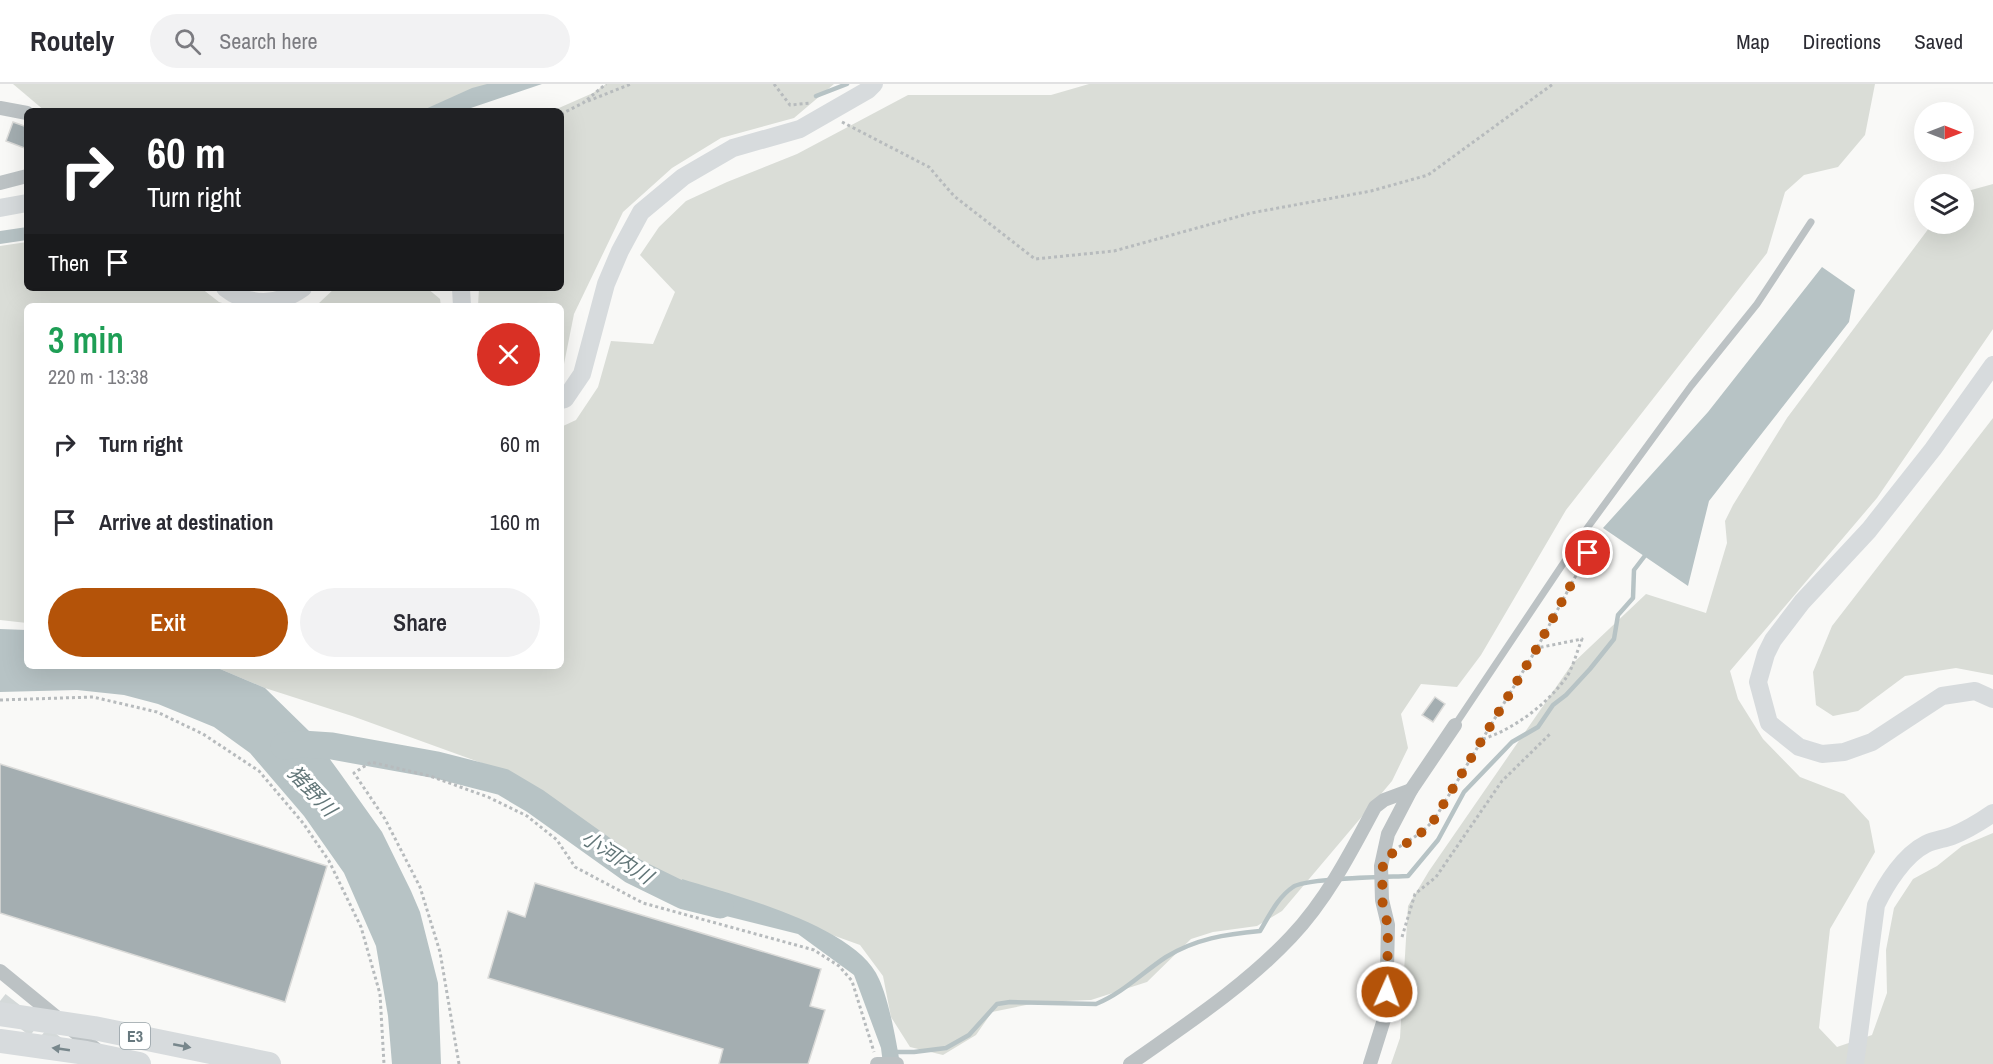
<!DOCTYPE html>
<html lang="en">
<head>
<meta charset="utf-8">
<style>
  :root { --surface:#fff; --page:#f2f2f3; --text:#2b2b33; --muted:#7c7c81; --line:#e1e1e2; --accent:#b45309 }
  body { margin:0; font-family:"Archivo Narrow","Noto Sans JP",sans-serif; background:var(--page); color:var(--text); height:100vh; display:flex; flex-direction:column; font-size:22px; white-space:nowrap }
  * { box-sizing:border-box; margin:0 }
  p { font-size:20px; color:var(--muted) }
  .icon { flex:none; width:33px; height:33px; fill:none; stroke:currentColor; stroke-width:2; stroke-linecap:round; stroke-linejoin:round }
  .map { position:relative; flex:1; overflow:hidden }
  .sheet { position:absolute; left:24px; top:219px; width:540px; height:366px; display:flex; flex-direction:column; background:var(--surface); border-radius:9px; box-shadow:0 6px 24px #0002 }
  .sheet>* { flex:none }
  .hud { position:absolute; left:24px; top:24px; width:540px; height:183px; border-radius:9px; box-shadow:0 6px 24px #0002; background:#202124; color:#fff; overflow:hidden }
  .needle { width:39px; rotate:90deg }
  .tools { position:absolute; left:1914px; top:18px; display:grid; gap:12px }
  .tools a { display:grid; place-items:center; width:60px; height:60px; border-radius:50%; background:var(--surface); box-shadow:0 6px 24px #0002; font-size:30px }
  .pin { position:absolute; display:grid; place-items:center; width:51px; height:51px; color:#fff; margin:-26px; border:3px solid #fff; border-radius:50%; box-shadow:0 2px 6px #0007 }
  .me { position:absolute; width:66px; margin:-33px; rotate:2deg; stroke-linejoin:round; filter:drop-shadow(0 0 4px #0008) }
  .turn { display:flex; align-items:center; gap:21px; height:126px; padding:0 24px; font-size:27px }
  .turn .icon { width:78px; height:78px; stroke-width:2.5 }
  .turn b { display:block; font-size:42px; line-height:51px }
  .then { display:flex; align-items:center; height:57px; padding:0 24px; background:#0003; gap:12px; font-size:22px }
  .round { display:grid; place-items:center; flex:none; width:63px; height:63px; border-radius:32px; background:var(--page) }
  .head { display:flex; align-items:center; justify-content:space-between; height:102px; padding:0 24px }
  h1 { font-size:36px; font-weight:600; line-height:45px; color:#1e9e55 }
  .button { display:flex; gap:12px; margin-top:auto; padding:12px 24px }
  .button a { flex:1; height:69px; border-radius:36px; background:var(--accent); color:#fff; font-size:24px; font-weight:600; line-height:69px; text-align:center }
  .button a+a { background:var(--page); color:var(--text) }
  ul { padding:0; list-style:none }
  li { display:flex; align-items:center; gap:18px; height:78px; padding:0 24px }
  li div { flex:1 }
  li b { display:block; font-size:22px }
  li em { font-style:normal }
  header { display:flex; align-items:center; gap:36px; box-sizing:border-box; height:84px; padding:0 30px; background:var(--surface); border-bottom:2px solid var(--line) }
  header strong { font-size:28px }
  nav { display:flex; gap:33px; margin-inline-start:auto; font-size:21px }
  .search { width:420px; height:54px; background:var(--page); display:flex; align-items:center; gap:15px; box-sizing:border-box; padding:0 21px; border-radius:33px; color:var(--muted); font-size:22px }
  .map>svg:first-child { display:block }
  .green { fill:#daddd7 }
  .water { fill:#b7c3c5 }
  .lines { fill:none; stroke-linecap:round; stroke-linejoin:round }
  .stream { stroke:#b7c3c5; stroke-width:4.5 }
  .river { stroke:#b7c3c5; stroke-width:27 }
  .building { fill:#a4aeb1; stroke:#dbdbd9; stroke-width:1.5 }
  .secondary-tunnel { stroke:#d4d9d9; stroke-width:18; stroke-dasharray:18 9; stroke-linecap:butt }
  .path { stroke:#b7bbbd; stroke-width:3; stroke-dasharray:3 3; stroke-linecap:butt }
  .lane { stroke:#bcc2c4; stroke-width:7 }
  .street { stroke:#bcc2c4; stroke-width:14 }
  .secondary { stroke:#d7dbdd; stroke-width:18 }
  .highway { stroke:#d7dbdd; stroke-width:24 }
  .oneway { fill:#78878c }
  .route { stroke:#b45309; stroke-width:10; stroke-dasharray:0 18 }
  .labels { text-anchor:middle; stroke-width:6; stroke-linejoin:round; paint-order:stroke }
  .shield { fill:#fff; stroke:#95a0a5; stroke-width:1.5 }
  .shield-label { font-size:16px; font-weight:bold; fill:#67787e }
  .water-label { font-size:20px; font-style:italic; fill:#627678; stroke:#fff }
</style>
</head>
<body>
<header>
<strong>Routely</strong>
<div class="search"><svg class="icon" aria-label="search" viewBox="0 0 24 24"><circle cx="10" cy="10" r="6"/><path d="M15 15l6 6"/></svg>Search here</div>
<nav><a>Map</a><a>Directions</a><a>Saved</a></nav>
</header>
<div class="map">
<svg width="1993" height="980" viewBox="0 0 1993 980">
  <rect width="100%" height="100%" fill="#f9f9f7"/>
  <g class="green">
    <polygon points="13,0 493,0 423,27 45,27"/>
    <polygon points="606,0 834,0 794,34 721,54 672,84 623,128 574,230 564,280 561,282 561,222 478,222 479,204 561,204 561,27 552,27 593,9"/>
    <polygon points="1089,0 1875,0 1865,51 1838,83 1804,91 1785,108 1767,169 1566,426 1481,571 1457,603 1421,600 1401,630 1408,664 1392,697 1282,827 1257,842 1213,848 1191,855 1147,898 1091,916 1041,918 992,928 976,951 943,971 910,963 891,933 883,892 860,861 774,830 684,803 609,758 569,725 512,690 352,632 265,604 213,582 561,582 561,343 576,336 598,303 611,257 653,260 675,208 640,171 659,143 686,117 727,98 797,70 908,11 1051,11"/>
    <polygon points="1993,100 1993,245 1877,414 1730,587 1738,615 1763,655 1800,693 1844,710 1869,737 1875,768 1830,845 1819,944 1837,963 1872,951 1887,909 1886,866 1894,824 1913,795 1937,782 1962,762 1993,749 1993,980 1391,980 1400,954 1408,822 1429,787 1572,580 1646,510 1706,529 1727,459 1725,437 1733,421 1787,334 1932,140 1964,140 1964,108"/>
    <polygon points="27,158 27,204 201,204 219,218 232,222 27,222 27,539 0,536 0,162"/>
    <polygon points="335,204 427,204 440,215 441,222 312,222 318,220"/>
    <polygon points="1993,334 1993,591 1956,584 1905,592 1858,627 1833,632 1816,621 1813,588 1832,542"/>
  </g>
  <g class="water">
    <polygon points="487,0 542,0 462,27 421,27 472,4"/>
    <polygon points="27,143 27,156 0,160 0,147"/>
    <polygon points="1822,183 1855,206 1849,238 1709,417 1688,502 1603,444 1708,328"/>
    <polygon points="0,545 27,546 27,582 213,582 265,604 310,648 340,689 382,748 411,807 420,828 438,899 441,980 392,980 388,932 376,862 344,789 304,732 250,669 214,643 158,620 124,611 77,606 0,608"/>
    <path d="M682 795C733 811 857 842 879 895 889 917 896 955 900 980H883L881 964 854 891 798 850 686 822Z"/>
  </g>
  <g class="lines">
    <g class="stream">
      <polyline points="816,12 847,0"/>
      <path d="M893 968H914L946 964 969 951 997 920 1010 918 1096 920C1123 909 1143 888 1166 873 1195 855 1226 850 1260 847 1269 832 1278 813 1293 803 1304 794 1389 793 1408 792L1438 756 1464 708 1512 658 1538 643 1553 621 1566 611 1590 585 1614 555 1618 531 1633 514 1634 486 1647 469"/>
    </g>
    <polyline class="river" points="284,662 302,660 332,662 437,681 503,698 535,717 633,787 684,812 720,821"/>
  </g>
  <g class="building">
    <polygon points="13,38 27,43 27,65 6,57"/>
    <polygon points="1435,613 1445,620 1433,638 1422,631"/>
    <polygon points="0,680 327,782 285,918 0,829"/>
    <polygon points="535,799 821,885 810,922 825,926 808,980 719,980 723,965 488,894 508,827 525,833"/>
  </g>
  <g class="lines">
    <polyline class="secondary-tunnel" points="0,917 62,966"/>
    <g class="path">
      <polyline points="774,0 790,21 811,19"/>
      <polyline points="588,17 631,0"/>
      <polyline points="561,30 583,19 606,0"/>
      <polyline points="842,38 929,83 954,112 1035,175 1114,167 1251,129 1371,107 1428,91 1553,0"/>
      <polyline points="0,616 93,613 157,628 203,650 259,687 303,739 329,777 361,843 380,910 384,980"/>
      <path d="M1483 655C1514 645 1546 621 1566 594 1573 584 1577 567 1582 555L1537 564"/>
      <polyline points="1399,763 1422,748 1434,736 1537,564 1588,469 1586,466"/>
      <polyline points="1402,853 1415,810 1436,793 1502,697 1551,649"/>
      <polyline points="459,980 440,868 420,803 385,735 354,689 371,678 430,692 488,713 527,732 557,756 575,783 643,819 814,866 839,882 852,897 874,968"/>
    </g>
    <polyline class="lane" points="1455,641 1585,447 1691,302 1757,220 1811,138"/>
    <g class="street">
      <polyline points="0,24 27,29"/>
      <polyline points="0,99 27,92"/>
      <polyline points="0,887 98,967"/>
      <polyline points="877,980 897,980"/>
      <path d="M1130 980C1185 941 1244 903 1291 853 1327 815 1351 768 1375 723L1384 716 1411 706"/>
      <polyline points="1370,980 1386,929 1388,841 1382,816 1381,782 1388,750 1411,706 1455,641"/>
    </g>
    <g class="secondary">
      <polyline points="0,124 27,119"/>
      <path d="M225 204C249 223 278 222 303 204"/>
      <polyline points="461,204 462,222"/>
      <polyline points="1993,281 1933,365 1869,446 1802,518 1773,556 1766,570 1758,598 1769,639 1799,663 1822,670 1844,668 1872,658 1942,612 1975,607 1993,615"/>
      <polyline points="561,316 565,315 582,290 606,200 620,167 641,128 683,93 733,64 800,45 868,6 874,0"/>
      <path d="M1855 980 1876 821C1886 800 1904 771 1926 760 1934 756 1944 755 1952 752 1967 746 1980 738 1993 729"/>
    </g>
    <g class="highway">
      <polyline points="0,930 94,944 269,980"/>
      <polyline points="0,957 86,969 139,980"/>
    </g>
  </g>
  <defs><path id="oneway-solid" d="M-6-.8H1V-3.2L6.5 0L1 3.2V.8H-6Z" transform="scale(1.5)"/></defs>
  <g class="oneway">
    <use href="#oneway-solid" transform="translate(182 962) rotate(11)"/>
    <use href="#oneway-solid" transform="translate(61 965) rotate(-172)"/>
  </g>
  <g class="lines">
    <polyline class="route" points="1387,908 1388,842 1382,816 1383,776 1422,748 1434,736 1537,564 1588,469"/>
  </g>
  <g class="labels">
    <rect class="shield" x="120" y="939" width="30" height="26" rx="4.5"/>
    <g class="shield-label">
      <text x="135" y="958">E3</text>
    </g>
    <g class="water-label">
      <text transform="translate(312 707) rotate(47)" y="7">猪野川</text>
      <text transform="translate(617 773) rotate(33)" y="7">小河内川</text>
    </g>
  </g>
</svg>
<div class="tools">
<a><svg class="needle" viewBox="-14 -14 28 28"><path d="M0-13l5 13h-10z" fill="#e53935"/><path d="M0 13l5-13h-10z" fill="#7c7c81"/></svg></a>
<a><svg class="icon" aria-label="layers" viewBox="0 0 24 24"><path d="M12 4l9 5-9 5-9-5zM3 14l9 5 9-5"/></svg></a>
</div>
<div class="pin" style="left:1588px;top:469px;background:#d93025"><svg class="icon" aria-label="arrive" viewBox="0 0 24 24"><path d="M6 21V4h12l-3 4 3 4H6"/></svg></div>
<svg class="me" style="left:1387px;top:908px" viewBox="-20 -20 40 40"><circle r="17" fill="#b45309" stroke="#fff" stroke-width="3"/><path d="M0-11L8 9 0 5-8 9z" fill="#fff"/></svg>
<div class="hud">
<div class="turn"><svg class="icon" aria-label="right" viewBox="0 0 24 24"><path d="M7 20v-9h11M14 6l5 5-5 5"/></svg><div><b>60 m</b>Turn right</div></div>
<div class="then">Then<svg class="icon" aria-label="arrive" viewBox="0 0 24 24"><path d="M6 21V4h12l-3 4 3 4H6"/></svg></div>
</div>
<section class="sheet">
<div class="head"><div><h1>3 min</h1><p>220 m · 13:38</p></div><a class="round" style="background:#d93025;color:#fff"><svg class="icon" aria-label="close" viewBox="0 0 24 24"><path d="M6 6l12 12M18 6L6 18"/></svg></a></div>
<ul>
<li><svg class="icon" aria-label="right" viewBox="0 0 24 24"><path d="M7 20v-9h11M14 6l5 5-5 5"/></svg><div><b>Turn right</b></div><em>60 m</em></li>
<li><svg class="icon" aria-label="arrive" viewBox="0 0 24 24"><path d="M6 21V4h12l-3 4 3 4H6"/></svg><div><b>Arrive at destination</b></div><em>160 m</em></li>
</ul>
<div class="button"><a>Exit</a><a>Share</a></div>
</section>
</div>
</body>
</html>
